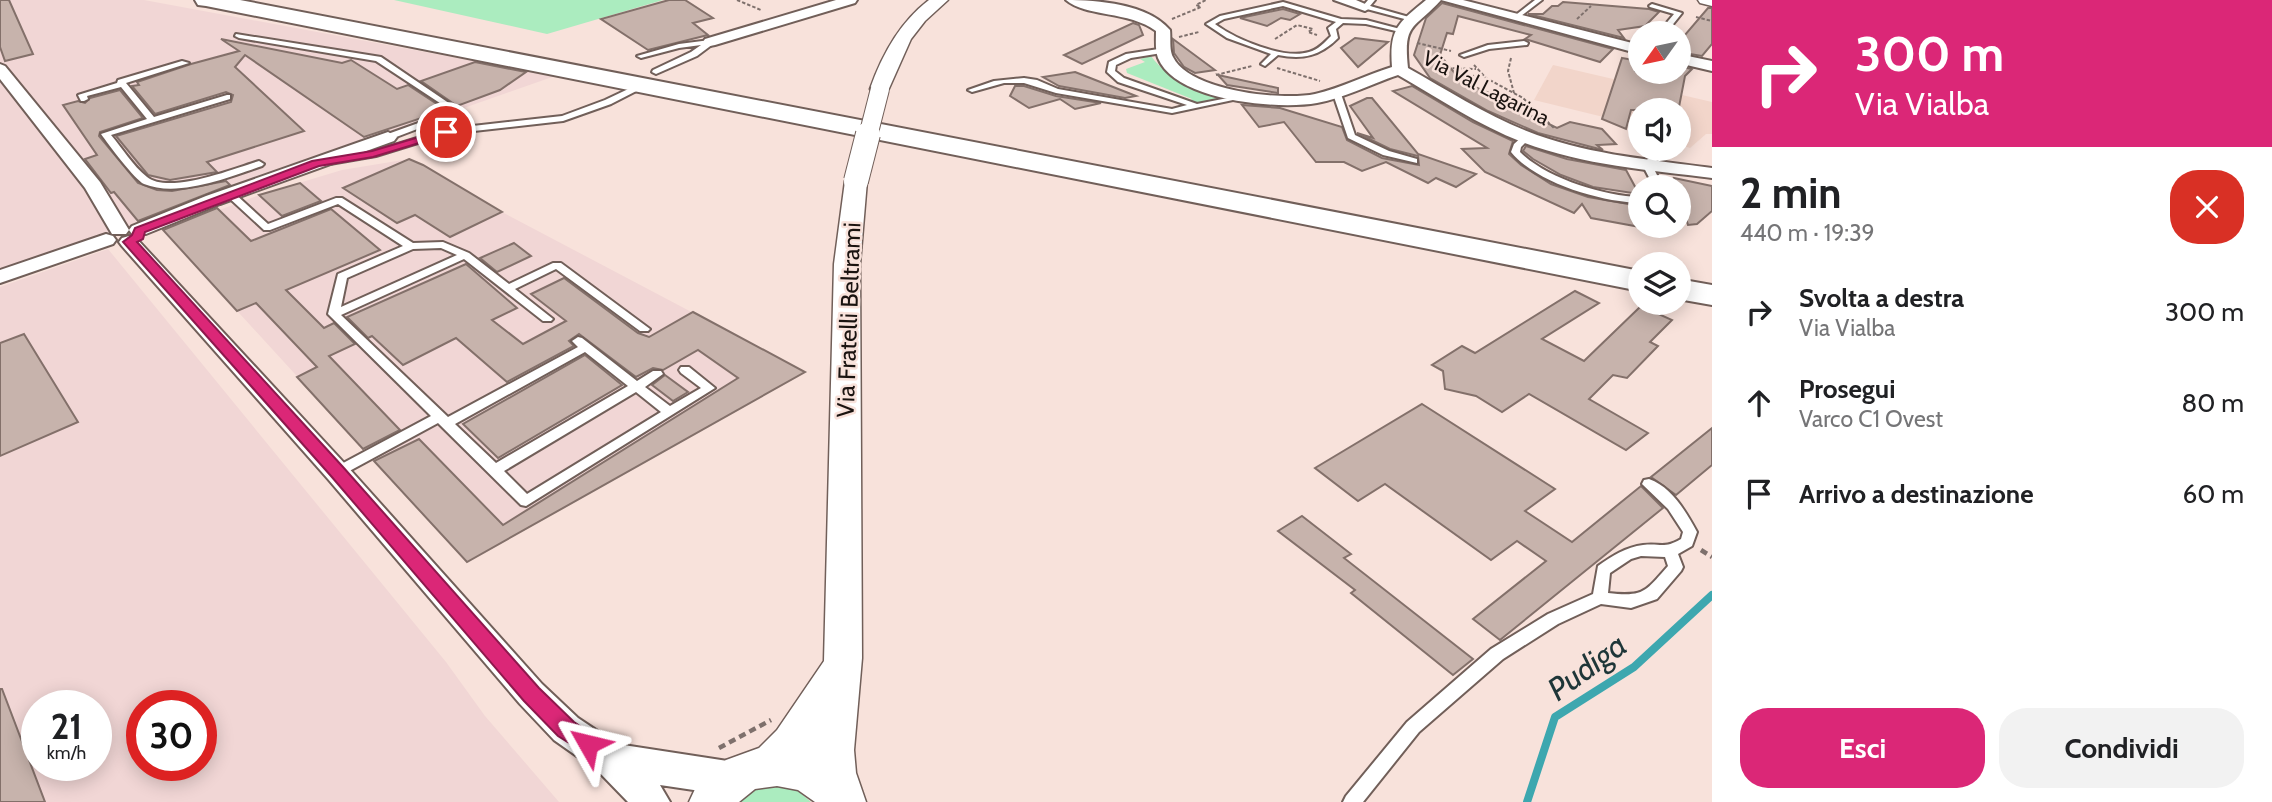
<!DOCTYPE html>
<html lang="it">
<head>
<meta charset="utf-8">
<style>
  :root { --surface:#fff; --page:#f2f2f2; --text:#202124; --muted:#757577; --accent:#db2777 }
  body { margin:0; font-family:Cabin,sans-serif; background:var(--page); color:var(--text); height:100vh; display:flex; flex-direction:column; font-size:26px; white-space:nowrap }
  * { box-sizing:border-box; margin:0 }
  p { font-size:23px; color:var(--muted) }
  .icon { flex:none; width:38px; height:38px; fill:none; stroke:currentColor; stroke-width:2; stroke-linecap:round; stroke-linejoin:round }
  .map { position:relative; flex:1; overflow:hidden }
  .panel { display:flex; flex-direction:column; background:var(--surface); width:560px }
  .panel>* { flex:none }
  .hud { background:#db2777; color:#fff; overflow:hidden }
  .needle { width:46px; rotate:237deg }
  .buttons { position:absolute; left:1628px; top:21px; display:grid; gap:14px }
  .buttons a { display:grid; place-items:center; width:63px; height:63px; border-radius:50%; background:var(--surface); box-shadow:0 4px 18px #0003; font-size:35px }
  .speed { position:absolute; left:21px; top:690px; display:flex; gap:14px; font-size:35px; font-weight:700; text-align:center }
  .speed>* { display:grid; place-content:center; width:91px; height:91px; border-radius:50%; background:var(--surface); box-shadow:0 4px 18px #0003; line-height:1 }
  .speed small { font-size:18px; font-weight:400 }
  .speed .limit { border:10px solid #d22; background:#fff; color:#111 }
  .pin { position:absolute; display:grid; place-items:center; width:60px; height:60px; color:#fff; margin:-30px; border:4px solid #fff; border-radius:50%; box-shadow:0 2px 7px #0007 }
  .me { position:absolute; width:77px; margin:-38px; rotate:307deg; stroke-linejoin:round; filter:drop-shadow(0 0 5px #0008) }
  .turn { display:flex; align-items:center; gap:24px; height:147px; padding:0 28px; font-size:32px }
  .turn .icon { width:91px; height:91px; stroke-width:2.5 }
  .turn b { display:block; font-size:49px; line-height:60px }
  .round { display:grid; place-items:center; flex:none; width:74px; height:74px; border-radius:28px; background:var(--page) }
  .summary { display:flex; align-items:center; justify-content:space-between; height:119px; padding:0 28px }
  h1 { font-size:42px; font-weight:700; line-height:52px }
  .primary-button { display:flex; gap:14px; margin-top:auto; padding:14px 28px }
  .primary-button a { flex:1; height:80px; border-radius:28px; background:var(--accent); color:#fff; font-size:28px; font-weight:700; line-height:80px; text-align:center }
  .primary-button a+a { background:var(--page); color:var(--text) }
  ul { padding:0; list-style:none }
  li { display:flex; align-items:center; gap:21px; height:91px; padding:0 28px }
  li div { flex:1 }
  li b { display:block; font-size:26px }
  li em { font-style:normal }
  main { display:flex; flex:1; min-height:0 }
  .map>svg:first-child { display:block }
  .industrial { fill:#f1d6d5; fill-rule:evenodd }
  .built { fill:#f2d5ca }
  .green { fill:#abecbf }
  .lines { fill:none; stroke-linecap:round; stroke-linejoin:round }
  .stream { stroke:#3da7af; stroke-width:8 }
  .building { fill:#c7b3ac; stroke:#83706a; stroke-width:2 }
  .service-casing { stroke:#715f59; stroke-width:4 }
  .minor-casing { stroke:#715f59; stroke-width:4 }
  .tertiary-casing { stroke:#715f59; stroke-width:3 }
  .motorway-casing { stroke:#715f59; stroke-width:4 }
  .path-far1 { stroke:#7e706c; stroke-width:2; stroke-dasharray:3.5 2; stroke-linecap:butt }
  .path { stroke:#7e706c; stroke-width:4.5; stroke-dasharray:7 4.5; stroke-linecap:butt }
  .service { fill:#fff; fill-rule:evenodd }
  .minor { fill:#fff; fill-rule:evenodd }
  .tertiary { fill:#fff; fill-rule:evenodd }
  .motorway { fill:#fff; fill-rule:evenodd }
  .tertiary-bridge-far1-casing { stroke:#715f59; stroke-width:20; stroke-linecap:butt }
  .tertiary-bridge-casing { stroke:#715f59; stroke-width:26; stroke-linecap:butt }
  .tertiary-bridge-far1 { stroke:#fff; stroke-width:18 }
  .tertiary-bridge { stroke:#fff; stroke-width:24 }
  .route { fill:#db2777; stroke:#8e194d; stroke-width:2 }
  .labels { text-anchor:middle; stroke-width:5; stroke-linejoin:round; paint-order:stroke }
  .far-street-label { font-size:21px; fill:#1a1310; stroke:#f8e2db }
  .street-label { font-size:24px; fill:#1a1310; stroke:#f8e2db }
  .near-water-label { font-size:32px; font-style:italic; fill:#1e3638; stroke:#f8e2db }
</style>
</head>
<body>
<main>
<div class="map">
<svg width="1712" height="802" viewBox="0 0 1712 802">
  <rect width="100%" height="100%" fill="#f8e2db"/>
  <g class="industrial">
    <polygon points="0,0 144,0 555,76 0,271"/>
    <polygon points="409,159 502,212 805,372 467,562 164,231 259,195 342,170"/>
    <path d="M108 249 446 662 485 716 559 802H0V287ZM37 705H96V765H37ZM142 705H201V765H142Z"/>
  </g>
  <polygon class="built" points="1553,65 1712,102 1712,134 1706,134 1690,148 1678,144 1678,110 1640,110 1640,129 1628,123 1534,100"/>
  <g class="green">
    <polygon points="394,0 663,0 547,34"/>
    <path d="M1151 56C1169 81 1197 89 1226 98L1198 104 1188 102 1192 99 1127 73 1126 69 1145 62 1140 59Z"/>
    <polygon points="781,785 797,790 811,802 731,802 746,790"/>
  </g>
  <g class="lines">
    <polyline class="stream" points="1527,802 1555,717 1634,667 1712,595"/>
  </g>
  <g class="building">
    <polygon points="0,0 9,0 33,54 5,61 0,47"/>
    <polygon points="669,0 685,0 713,18 693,23 708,35 648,50 601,19"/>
    <polygon points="1563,2 1649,9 1659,12 1645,26 1618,30 1624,38 1528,14 1543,14 1552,6 1558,6"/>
    <polygon points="1442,3 1613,49 1600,62 1525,39 1531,35 1458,16 1453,34 1447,33 1440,55 1461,81 1512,103 1507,104 1557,128 1570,122 1602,129 1616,144 1597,145 1603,150 1538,133 1488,111 1430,78 1414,55 1426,18"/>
    <polygon points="1708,8 1712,8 1712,44 1702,56 1678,52 1678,43"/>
    <polygon points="1283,9 1300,14 1290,20 1281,18 1267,26 1240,18"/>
    <polygon points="1133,23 1139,25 1143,35 1082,64 1064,55"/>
    <polygon points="1355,38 1388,42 1358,67 1341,48"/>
    <polygon points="221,39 342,63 351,60 397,89 408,85 446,110 364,137 245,55 235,67 304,131 207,162 217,172 170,180 148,175 116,136 231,102 233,95 226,92 155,114 132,86 139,85 137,82 191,64 239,51"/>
    <polygon points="1173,39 1215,70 1195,73 1184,67 1174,53"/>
    <polygon points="1622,58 1640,61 1640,72 1678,72 1678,66 1692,69 1685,76 1678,112 1678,110 1631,110 1626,129 1602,119"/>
    <polygon points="475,62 526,72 500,90 457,106 421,81"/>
    <polygon points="1075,72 1136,96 1125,98 1059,86 1043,77"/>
    <polygon points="1218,75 1278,88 1278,93 1227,85"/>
    <polygon points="1015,86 1024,86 1056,96 1101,103 1075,109 1060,99 1029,108 1010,96"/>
    <polygon points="1412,86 1473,122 1513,141 1509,154 1521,165 1551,184 1588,197 1640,206 1640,227 1591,218 1582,204 1574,213 1485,172 1462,149 1487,148 1393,91"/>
    <polygon points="120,90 143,118 100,132 99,136 138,183 157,190 172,191 226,181 230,185 138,221 114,192 111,193 85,159 97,155 63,105 78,101 85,103 90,98"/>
    <polygon points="1367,98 1372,98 1418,154 1476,174 1456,187 1436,178 1428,183 1386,162 1362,171 1344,162 1316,162 1284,122 1259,127 1242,105 1280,108 1342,127 1347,140 1382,158 1419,165 1418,156 1390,149 1357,133 1373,138 1350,106"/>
    <polygon points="1526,146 1567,159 1626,170 1639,194 1593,187 1561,175 1533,159 1523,151"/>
    <polygon points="409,159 423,165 502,212 450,237 415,215 397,223 343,188"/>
    <polygon points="1674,178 1712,186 1712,211 1697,224 1688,225"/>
    <polygon points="300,183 321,201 282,216 259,195"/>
    <polygon points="217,208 251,241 331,209 380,250 286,290 324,328 334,323 355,344 329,356 400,430 363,449 297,377 317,367 256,303 237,311 163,230"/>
    <polygon points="514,243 531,256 497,272 480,258"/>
    <polygon points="466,264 517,308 492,320 523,344 566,321 531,294 564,278 638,333 649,337 693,312 805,372 467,562 374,461 419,439 503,525 738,378 698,350 663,370 653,368 636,377 579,334 569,341 574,346 507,382 456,338 403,365 372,336 368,338 347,317"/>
    <polygon points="1575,291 1599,303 1542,339 1584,361 1641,306 1672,320 1650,342 1658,346 1627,378 1613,375 1589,399 1648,433 1626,450 1529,394 1502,412 1476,396 1445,389 1443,371 1432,365 1462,346 1475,353"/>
    <polygon points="24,334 78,422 0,456 0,343"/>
    <polygon points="585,355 622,385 498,458 463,424"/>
    <polygon points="665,375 688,392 673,401 652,385"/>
    <polygon points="1422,404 1555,489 1525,511 1572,542 1641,486 1663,508 1500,640 1473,619 1546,561 1517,541 1491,560 1385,484 1358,501 1315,468"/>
    <polygon points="1712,428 1712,465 1676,495 1651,477"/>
    <polygon points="1302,516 1351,554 1344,558 1473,659 1453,675 1351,593 1355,590 1278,531"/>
    <polygon points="0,689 2,689 45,802 0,802"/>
  </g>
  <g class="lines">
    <g class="service-casing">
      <g id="service">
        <polygon points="1368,0 1375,0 1370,6 1416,19 1412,21 1363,8 1362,7"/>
        <polygon points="1535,0 1542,0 1521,16 1517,16 1517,14"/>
        <path d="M1283 2 1341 19 1366 20 1404 30 1400 32 1366 24 1343 23 1336 29 1338 38C1320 56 1303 60 1278 55L1265 66 1261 64 1271 54 1227 38 1206 24 1220 16ZM1283 6 1336 22 1328 28 1331 36C1325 42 1318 50 1309 52 1284 60 1235 39 1215 24L1224 19Z"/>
        <polygon points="1652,4 1682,13 1666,33 1658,33 1674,14 1650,7 1649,6"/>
        <polygon points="236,34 381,57 462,112 391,139 385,139 385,135 452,111 376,61 239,38 235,36"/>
        <polygon points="710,40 713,40 713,44 697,56 656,74 652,72 653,70 691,52 701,45 679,48 641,58 637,56 679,44"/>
        <polygon points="1524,41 1528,43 1527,45 1489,49 1464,57 1460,55 1488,45"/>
        <polygon points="1165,48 1169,50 1168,52 1131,58 1116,65 1115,71 1124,78 1197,104 1243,95 1247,97 1172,113 1056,93 1024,83 1004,83 972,92 968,90 994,81 1024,78 1037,80 1058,89 1172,109 1187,105 1118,82 1107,72 1109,62 1126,54"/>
        <path d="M182 61 189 63 126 83 154 117 227 95H230V99L111 135C122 148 133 166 147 177 169 195 235 168 259 161L264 164 262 166C230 177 178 198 144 184 135 180 108 144 101 134L147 119 121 87 87 96 88 99 84 101H81L78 95 117 83 118 80Z"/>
        <polygon points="641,83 648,85 611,104 563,121 447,134 376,156 330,164 326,161 330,158 372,152 446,129 562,116 605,100"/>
        <polygon points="1333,89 1340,91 1355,135 1389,151 1417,159 1417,163 1383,155 1348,138 1332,91"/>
        <path d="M1524 135 1531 137 1521 147 1520 152C1546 178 1603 196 1640 197V203C1601 202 1536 183 1511 152L1514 144Z"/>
        <polygon points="1660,149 1669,149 1652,165 1663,187 1654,187 1642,164"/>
        <path d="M230 191 233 192 268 224 336 198H342L413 243 443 242 469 253 509 284 553 263H561L650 329 648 331H640L556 269 515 289 553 319 551 321H543L464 259 341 315 448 417 578 347 572 341 578 337 582 338 637 381 653 371H661L663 374 645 387 670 406 701 388 681 373 679 370 681 367H689L715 388 526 506 521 505 438 423 342 475H332L330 472 332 469 431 416 328 314 338 274 403 246 338 204 270 230H264L227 196 225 194ZM441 248 457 255 341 307 347 278 413 249ZM585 352 628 386 496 463 455 424ZM636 392 661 412 527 494 504 471Z"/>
        <path d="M1649 479C1672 487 1686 512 1697 532L1692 546 1678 554 1683 567 1681 571 1657 599 1631 608 1601 604 1558 624 1503 659 1419 732 1363 802H1343L1346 796 1407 722 1491 649 1548 614 1593 594 1598 566C1612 556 1626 547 1643 545 1661 543 1664 549 1681 539L1683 532 1668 509 1642 484 1644 480ZM1641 556 1665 557 1668 566C1645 592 1644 597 1608 593L1610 573 1631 559Z"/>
      </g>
    </g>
    <g class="minor-casing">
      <g id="minor">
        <polygon points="836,0 857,0 855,3 715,45 710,46 703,42 705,39"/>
        <path d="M1066 0C1098 0 1148 4 1170 30 1171 38 1169 50 1173 57 1189 91 1282 101 1315 94 1341 88 1366 75 1392 67 1389 29 1398 23 1426 0H1463L1640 45V54L1441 0C1414 30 1403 22 1408 68 1449 91 1492 119 1537 135 1593 155 1653 160 1712 168V178C1648 170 1582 165 1522 142 1478 125 1438 98 1398 75 1371 84 1345 98 1317 103 1278 110 1175 101 1158 58 1155 50 1156 40 1156 31 1129 11 1086 17 1066 0Z"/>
        <polygon points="1334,0 1356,0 1372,7 1365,11"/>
        <polygon points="1678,54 1712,61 1712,71 1678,63"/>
        <polygon points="0,64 5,66 100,182 129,230 126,234 112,234 85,188 0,79"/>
        <polygon points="388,132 397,137 394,141 220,204 146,234 132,234 129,230 132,226 206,196"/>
        <polygon points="106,234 113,236 116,240 113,244 0,283 0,270"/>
        <polygon points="129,236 136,238 346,465 542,684 578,718 617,744 734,762 746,767 751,779 746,791 734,796 660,785 670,802 628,802 598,771 554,740 520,704 328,479 122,246 119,242 122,238"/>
      </g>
    </g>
    <g class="tertiary-casing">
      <g id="tertiary">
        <path d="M929 0H948L925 21 911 39 887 93H873L870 89C882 55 900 22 929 0Z"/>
        <polygon points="1698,0 1712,0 1712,6 1700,3"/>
        <polygon points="856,174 864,176 867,181 860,264 862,658 854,750 856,773 866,802 815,802 798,790 777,786 755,789 739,802 689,802 696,787 710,771 726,760 759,748 777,730 824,661 834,264 845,181 848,176"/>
      </g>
    </g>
    <g class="motorway-casing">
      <g id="motorway">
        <polygon points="195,0 240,0 1640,271 1640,291 206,6 198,5"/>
        <polygon points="1678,279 1712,285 1712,305 1678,299"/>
      </g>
    </g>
    <g class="path-far1">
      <polyline points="737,0 761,10"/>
      <polyline points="1696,17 1712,21"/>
      <polyline points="1172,19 1201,7 1196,5 1206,0"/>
      <polyline points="1577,19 1591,6"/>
      <polyline points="1179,37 1199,32"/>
      <polyline points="1275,39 1297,25 1313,29 1308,32 1317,35"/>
      <polyline points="1417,43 1451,51"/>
      <polyline points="1511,58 1508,71 1514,93"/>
      <polyline points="1474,65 1486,78 1523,98 1555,129"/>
      <polyline points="1277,68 1320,81"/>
      <polyline points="1447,68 1476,69"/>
      <polyline points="1635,69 1635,72"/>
      <polyline points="1216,75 1252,66"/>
      <polyline points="1460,79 1481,74"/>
    </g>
    <g class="path">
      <polyline points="1701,550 1712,557"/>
      <polyline points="719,748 771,720"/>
    </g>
    <use href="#service" class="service"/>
    <use href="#minor" class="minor"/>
    <use href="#tertiary" class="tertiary"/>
    <use href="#motorway" class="motorway"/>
    <g class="tertiary-bridge-far1-casing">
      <polyline id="tertiary-bridge-far1" points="868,136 880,89"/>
    </g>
    <g class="tertiary-bridge-casing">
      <polyline id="tertiary-bridge" points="856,181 868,134"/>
    </g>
    <use href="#tertiary-bridge-far1" class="tertiary-bridge-far1"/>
    <use href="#tertiary-bridge" class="tertiary-bridge"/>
  </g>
  <polygon class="route" points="446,129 451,132 449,134 373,157 319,166 145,232 143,239 137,242 343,467 539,688 574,722 596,737 599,744 596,752 588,755 558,736 524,701 331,476 123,242 132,235 135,228 312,161 372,151"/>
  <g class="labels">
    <g class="far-street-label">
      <text transform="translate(1486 88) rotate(27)" y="7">Via Val Lagarina</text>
    </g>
    <g class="street-label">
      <text transform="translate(849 320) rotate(-88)" y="8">Via Fratelli Beltrami</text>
    </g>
    <g class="near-water-label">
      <text transform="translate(1587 667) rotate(-36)" y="11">Pudiga</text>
    </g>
  </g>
</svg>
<div class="buttons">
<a><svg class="needle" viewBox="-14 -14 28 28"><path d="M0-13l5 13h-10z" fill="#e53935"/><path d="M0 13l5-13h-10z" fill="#757577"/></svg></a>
<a><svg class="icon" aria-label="sound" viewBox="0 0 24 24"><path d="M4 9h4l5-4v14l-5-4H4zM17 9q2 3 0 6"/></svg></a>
<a><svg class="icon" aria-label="search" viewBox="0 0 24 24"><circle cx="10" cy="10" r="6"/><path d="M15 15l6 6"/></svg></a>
<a><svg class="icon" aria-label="layers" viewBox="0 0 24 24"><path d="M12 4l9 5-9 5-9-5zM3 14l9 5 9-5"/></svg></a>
</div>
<div class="speed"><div>21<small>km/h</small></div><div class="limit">30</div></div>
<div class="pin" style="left:446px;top:132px;background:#d93025"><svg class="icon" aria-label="arrive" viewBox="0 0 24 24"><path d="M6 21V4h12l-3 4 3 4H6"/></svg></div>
<svg class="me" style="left:588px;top:744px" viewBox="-20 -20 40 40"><path d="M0-17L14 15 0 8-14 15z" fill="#db2777" stroke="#fff" stroke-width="4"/></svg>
</div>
<section class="panel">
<div class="hud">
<div class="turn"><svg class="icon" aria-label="right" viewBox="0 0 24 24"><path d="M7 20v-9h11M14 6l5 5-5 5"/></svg><div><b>300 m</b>Via Vialba</div></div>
</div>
<div class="summary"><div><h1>2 min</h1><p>440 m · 19:39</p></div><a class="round" style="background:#d93025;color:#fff"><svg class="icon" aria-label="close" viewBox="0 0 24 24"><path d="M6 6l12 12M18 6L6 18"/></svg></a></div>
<ul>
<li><svg class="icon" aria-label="right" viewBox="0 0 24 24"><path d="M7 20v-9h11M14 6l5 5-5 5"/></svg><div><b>Svolta a destra</b><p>Via Vialba</p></div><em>300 m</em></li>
<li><svg class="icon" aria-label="ahead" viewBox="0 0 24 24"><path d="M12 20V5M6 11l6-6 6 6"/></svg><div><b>Prosegui</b><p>Varco C1 Ovest</p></div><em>80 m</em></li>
<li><svg class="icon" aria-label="arrive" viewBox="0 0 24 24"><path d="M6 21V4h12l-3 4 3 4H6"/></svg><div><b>Arrivo a destinazione</b></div><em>60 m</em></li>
</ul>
<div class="primary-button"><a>Esci</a><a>Condividi</a></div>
</section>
</main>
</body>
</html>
